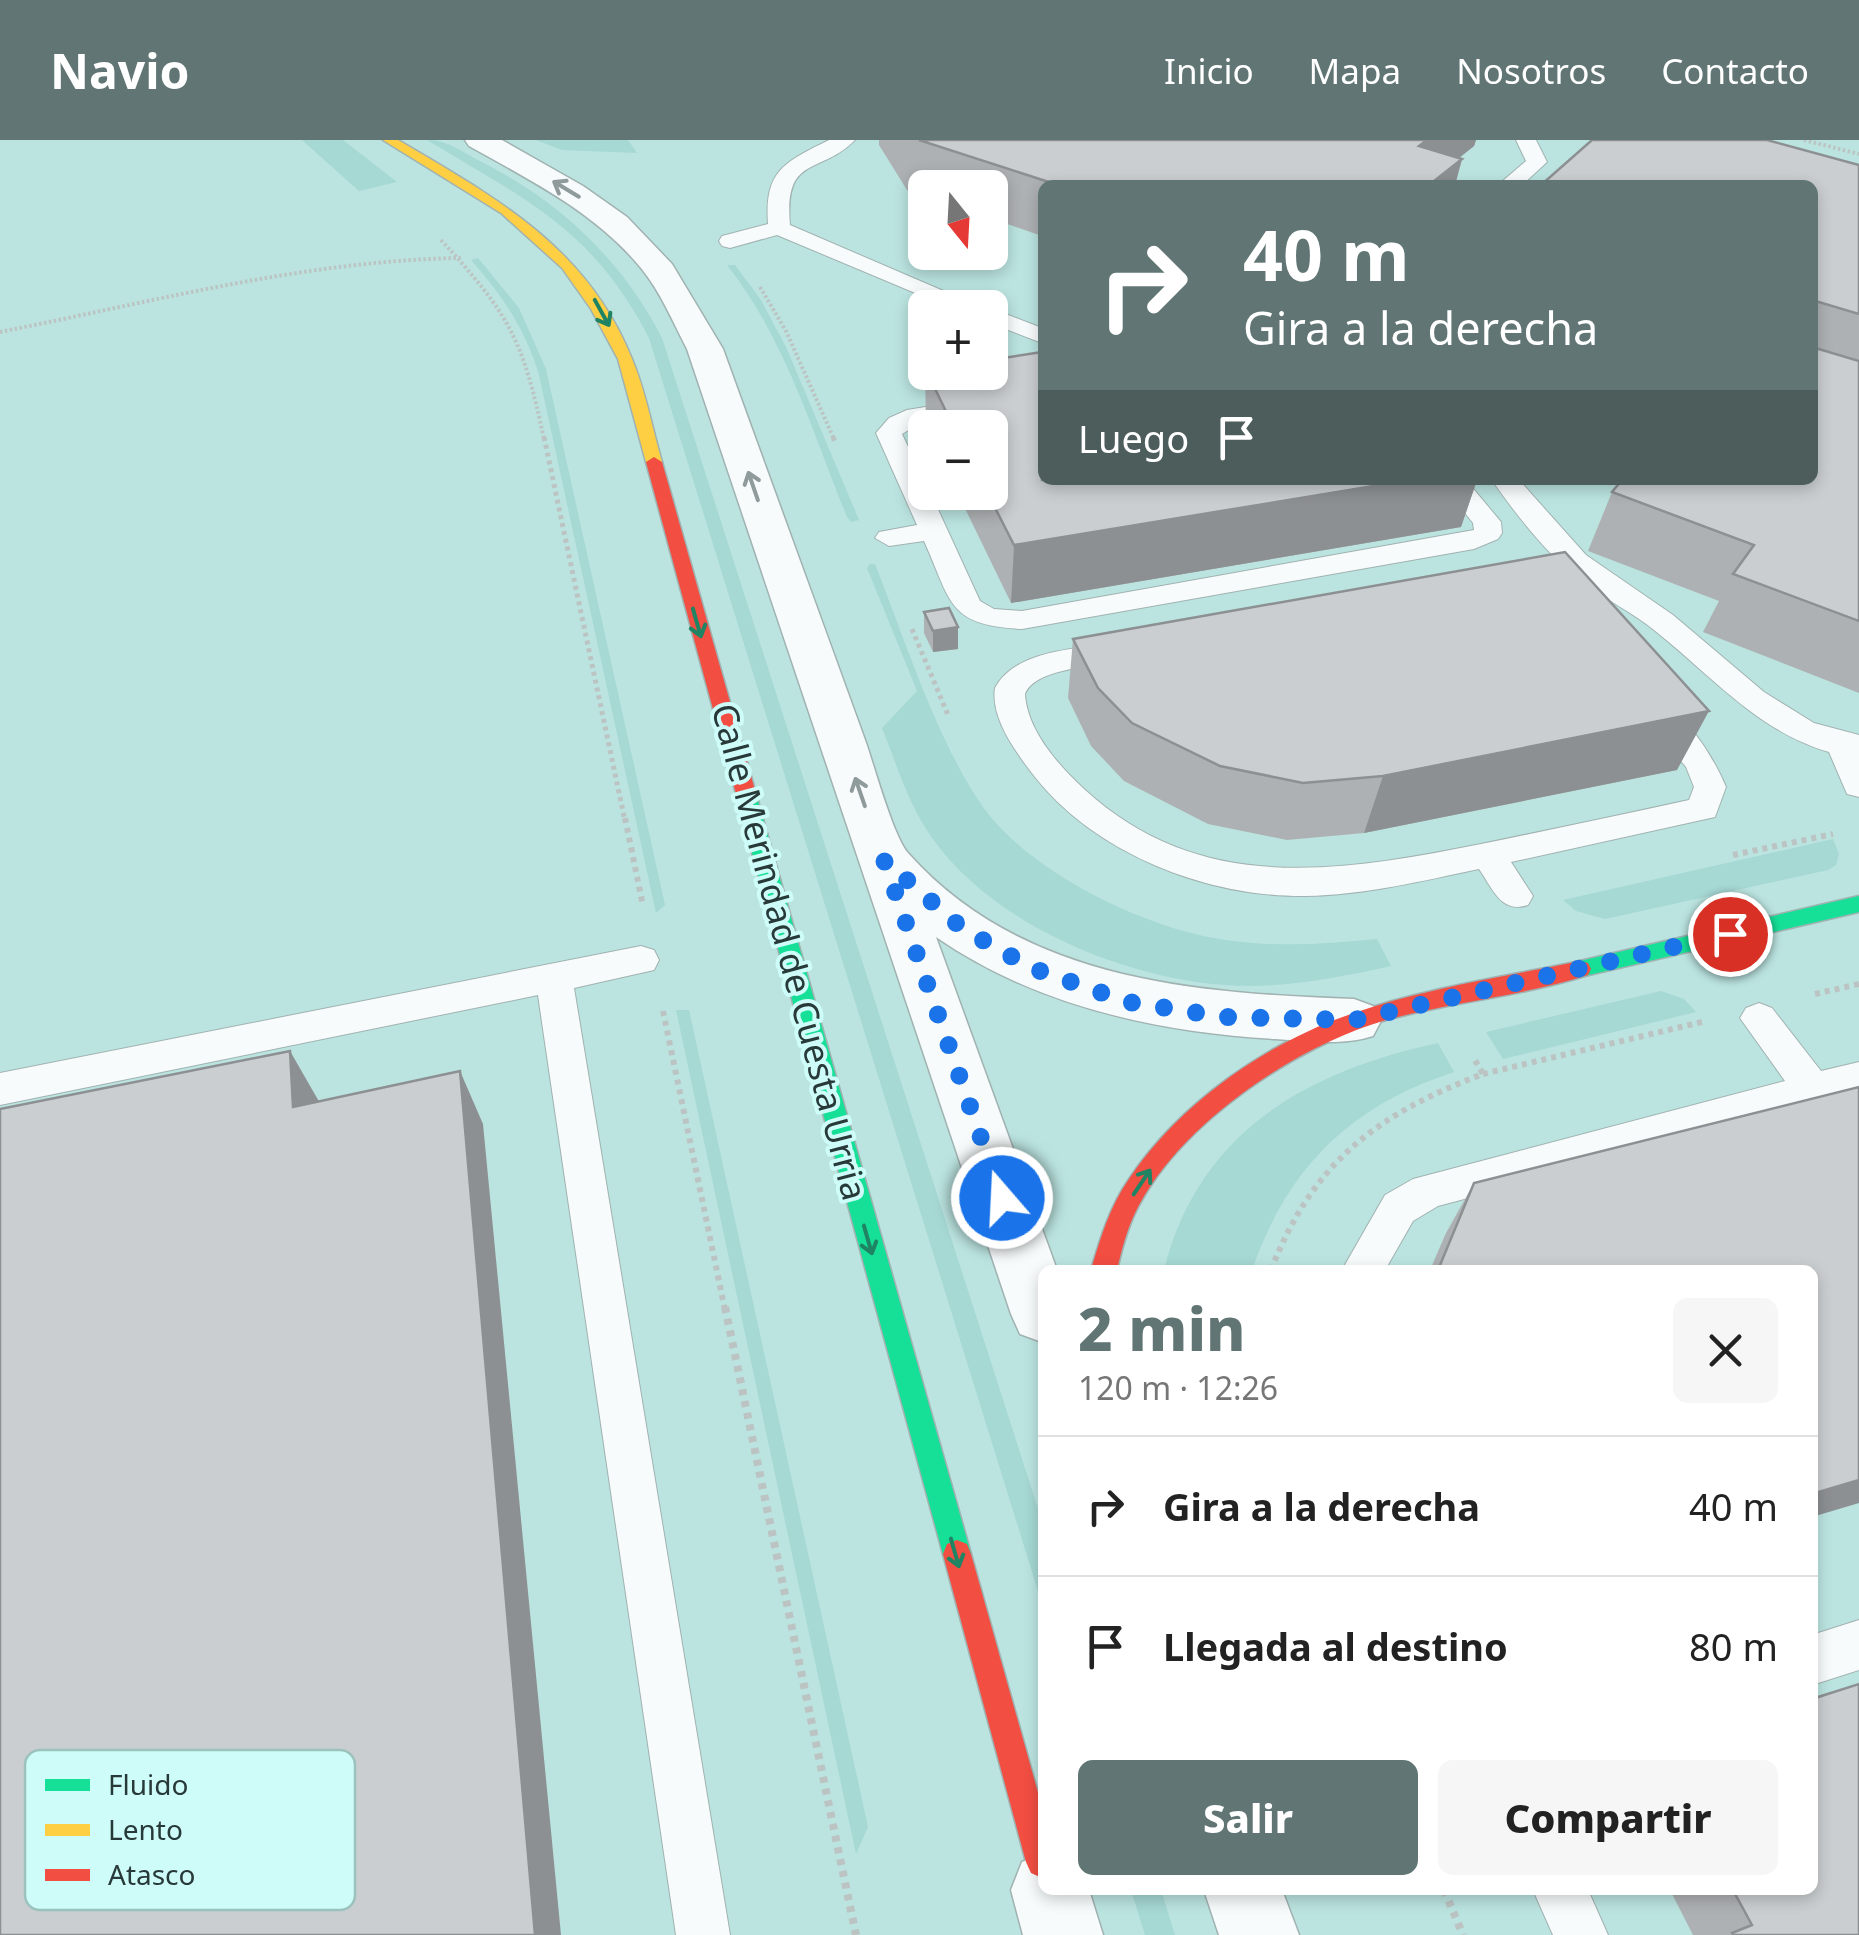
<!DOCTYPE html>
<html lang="es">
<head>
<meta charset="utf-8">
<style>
  :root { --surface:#fff; --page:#f6f6f6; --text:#222; --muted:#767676; --line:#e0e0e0; --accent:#617574 }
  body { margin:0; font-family:"Noto Sans",sans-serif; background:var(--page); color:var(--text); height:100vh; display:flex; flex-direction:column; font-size:38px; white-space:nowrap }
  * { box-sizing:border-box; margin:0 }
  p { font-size:32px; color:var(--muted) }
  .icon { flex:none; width:55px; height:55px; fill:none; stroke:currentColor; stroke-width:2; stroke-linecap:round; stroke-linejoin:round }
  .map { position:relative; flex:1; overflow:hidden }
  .side { position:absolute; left:1038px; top:1125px; width:780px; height:630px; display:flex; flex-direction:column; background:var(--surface); border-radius:15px; box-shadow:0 5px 15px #0003 }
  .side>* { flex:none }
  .guide { position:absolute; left:1038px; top:40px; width:780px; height:305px; border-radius:15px; box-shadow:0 5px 15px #0003; background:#617574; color:#fff; overflow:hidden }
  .needle { width:65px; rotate:162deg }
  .controls { position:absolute; left:908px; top:30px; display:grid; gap:20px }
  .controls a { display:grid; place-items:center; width:100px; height:100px; border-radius:15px; background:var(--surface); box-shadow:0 5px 15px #0003; font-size:50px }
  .pin { position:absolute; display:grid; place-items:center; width:85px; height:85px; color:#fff; margin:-42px; border:5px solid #fff; border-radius:50%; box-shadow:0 2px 10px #0007 }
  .me { position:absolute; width:110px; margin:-55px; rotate:341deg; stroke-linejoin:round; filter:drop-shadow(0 0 8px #0008) }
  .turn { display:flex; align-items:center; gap:35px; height:210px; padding:0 40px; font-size:45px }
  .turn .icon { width:130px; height:130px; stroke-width:2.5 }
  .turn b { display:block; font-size:70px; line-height:85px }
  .then { display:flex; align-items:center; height:95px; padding:0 40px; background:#0003; gap:20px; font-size:38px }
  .round { display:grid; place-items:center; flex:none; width:105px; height:105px; border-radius:15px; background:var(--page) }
  .headline { display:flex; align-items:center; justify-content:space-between; height:170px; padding:0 40px }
  h1 { font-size:60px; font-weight:800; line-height:75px; color:var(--accent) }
  .cta { display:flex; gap:20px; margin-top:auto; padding:20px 40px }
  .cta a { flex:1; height:115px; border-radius:15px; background:var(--accent); color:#fff; font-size:40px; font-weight:800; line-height:115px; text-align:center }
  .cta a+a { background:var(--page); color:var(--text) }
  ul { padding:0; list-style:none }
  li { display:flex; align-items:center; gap:30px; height:140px; padding:0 40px; border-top:2px solid var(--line) }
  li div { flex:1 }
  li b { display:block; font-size:38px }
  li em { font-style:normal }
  header { display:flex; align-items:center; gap:60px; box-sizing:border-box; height:140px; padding:0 50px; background:var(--accent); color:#fff }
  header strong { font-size:48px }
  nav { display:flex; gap:55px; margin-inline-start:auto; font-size:35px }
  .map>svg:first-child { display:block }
  .built { fill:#bbe4e0; fill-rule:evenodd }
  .green { fill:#a6d8d4 }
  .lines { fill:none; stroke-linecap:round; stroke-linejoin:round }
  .lane-casing { stroke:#a0b2b1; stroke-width:2 }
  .street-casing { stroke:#a0b2b1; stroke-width:3 }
  .fast-casing { stroke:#a0b2b1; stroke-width:3 }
  .slow-casing { stroke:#a0b2b1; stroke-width:3 }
  .jam-casing { stroke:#a0b2b1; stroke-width:3 }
  .path-far3 { stroke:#bcc4c3; stroke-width:4; stroke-dasharray:2.5 2.5; stroke-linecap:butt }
  .path-far2 { stroke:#bcc4c3; stroke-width:5; stroke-dasharray:4 4; stroke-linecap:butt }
  .path-far1 { stroke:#bcc4c3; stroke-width:6; stroke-dasharray:5 5; stroke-linecap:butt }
  .path { stroke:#bcc4c3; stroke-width:8; stroke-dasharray:6 6; stroke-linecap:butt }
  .lane { fill:#f7fbfb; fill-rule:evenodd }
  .street { fill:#f7fbfb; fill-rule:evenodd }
  .fast { fill:#16e098; fill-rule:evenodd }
  .slow { fill:#ffcf43; fill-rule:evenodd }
  .jam { fill:#f24e42; fill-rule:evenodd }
  .wall { fill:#aeb1b3 }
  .shaded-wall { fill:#8d9092 }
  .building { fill:#caced0; stroke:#8d9092; stroke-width:2.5 }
  .oneway { stroke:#8f9a9a }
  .oneway2 { stroke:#1f8463 }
  .route { stroke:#1a73e8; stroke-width:18; stroke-dasharray:0 32.4 }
  .labels { text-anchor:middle; stroke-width:8; stroke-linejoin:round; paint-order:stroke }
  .street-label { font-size:35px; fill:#273938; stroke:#cefcf8 }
  .key { fill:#cefcf8; stroke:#9cc2be; stroke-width:2.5 }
  .key-label { font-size:28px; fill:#273938 }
</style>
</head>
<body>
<header>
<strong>Navio</strong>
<nav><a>Inicio</a><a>Mapa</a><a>Nosotros</a><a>Contacto</a></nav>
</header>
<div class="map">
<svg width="1859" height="1795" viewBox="0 0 1859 1795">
  <rect width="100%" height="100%" fill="#cce4e2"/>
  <path class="built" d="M0 0H1859V1795H0ZM1042 45H1812V340H1042ZM925 48H990V112H925ZM925 168H990V232H925ZM925 288H990V352H925ZM1042 1130H1812V1750H1042Z"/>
  <g class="green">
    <polygon points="302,0 343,0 397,42 359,51"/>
    <path d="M427 0C447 0 459 10 476 19 557 59 621 118 662 198L1042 1381V1464L649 198C593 89 526 60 427 0Z"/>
    <polygon points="536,0 628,0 637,13 562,10"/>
    <path d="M478 118 519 168 546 229 665 765 656 773 539 235C526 190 502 155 471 120Z"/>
    <path d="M727 125H735L761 160 786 207 859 380 851 382 847 377C812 291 785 198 727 125Z"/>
    <path d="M870 424H875C905 500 937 601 983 667 1032 735 1150 791 1232 801 1280 807 1329 804 1377 799L1391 826C1337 838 1281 849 1225 845 1123 838 993 784 933 699 909 667 897 625 882 588L917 551 867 428Z"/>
    <polygon points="1833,699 1839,714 1836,725 1828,730 1605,779 1576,771 1563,760"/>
    <polygon points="1661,851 1684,859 1696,872 1503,919 1486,892"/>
    <polygon points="676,870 689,870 868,1687 856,1714"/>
    <path d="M1438 903 1454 932C1350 966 1288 1027 1252 1130H1164C1199 991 1306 932 1438 903Z"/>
    <polygon points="1131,1750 1161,1750 1175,1795 1145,1795"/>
  </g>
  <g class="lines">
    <g class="lane-casing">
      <g id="lane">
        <path d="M829 0H855C819 36 784 14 790 85L983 168H951L777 95 730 108 722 106 719 101 722 96 768 84C764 30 785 22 829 0Z"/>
        <polygon points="1516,0 1536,0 1547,22 1522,45 1498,45 1526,21"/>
        <polygon points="990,168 1042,188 1042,203 990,183"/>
        <path d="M1042 248V263L922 282 902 294 925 343V352H930L980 461 994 469 1022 471 1474 390 1473 383 1439 340H1466L1501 382 1502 393 1498 399 1474 409 1022 489C947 485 952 463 924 401L889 406 875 398 879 392 917 385 876 293 889 278 907 270Z"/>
        <path d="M1492 340H1519L1586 415 1673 475 1764 552 1814 583 1859 595V657L1847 654 1829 612C1757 591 1711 535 1654 490 1632 472 1606 460 1584 443 1548 416 1517 376 1492 340Z"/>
        <path d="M1122 502 1133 505 1137 512 1133 519C1105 526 1036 526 1025 554 1027 590 1058 625 1084 649 1200 756 1340 732 1481 704 1550 690 1620 675 1689 660L1694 647 1686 627 1640 571 1645 564C1678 555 1715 620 1726 647L1715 677 1511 722 1533 756 1528 765C1501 774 1493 749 1479 729 1422 741 1364 755 1305 756 1207 757 1096 714 1035 637 1017 614 990 578 995 548 1016 508 1082 509 1122 502Z"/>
        <polygon points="641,806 654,810 659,820 654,830 574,848 730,1795 676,1795 538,855 0,965 0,933"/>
        <polygon points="1759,863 1772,868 1821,931 1859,922 1859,954 1438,1066 1413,1081 1385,1130 1342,1130 1385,1055 1413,1039 1785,941 1740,878 1746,868"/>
        <polygon points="1859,1480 1859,1530 1812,1545 1812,1495"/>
        <polygon points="1533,1750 1588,1750 1608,1795 1553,1795"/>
      </g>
    </g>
    <g class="street-casing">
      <g id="street">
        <path d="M465 0H502L583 46 627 77 672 124 723 209C770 339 818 470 865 600 874 625 893 696 908 713 1022 841 1194 853 1354 859L1373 866 1381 881 1373 896C1342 906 1308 901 1275 899 1156 892 1036 866 936 797L1057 1130H1042V1202L1020 1194 1011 1174 687 209C673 182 660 151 641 128 596 73 530 40 469 6Z"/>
        <polygon points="1042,1714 1042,1750 1089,1750 1103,1795 1023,1795 1011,1750 1022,1722"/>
        <polygon points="1204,1750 1282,1750 1299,1795 1219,1795"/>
      </g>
    </g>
    <g class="fast-casing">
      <g id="fast">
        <polygon points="748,654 758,661 971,1414 967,1424 957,1428 947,1424 943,1414 738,661"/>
        <polygon points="1859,756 1859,772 1580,837 1569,829 1580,821"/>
      </g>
    </g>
    <g class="slow-casing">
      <path id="slow" d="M383 0H398C496 58 587 107 632 219 646 252 652 288 662 322L660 325 646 322 618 219 591 169 562 128 501 73Z"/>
    </g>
    <g class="jam-casing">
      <g id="jam">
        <polygon points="654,317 662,322 758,661 748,668 738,661 646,322"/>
        <path d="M1580 821 1588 823 1591 829 1588 835C1522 856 1452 862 1386 880 1296 906 1184 981 1139 1065 1128 1085 1122 1108 1117 1130H1091C1100 1099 1110 1066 1129 1039 1179 964 1266 903 1351 874 1425 848 1504 837 1580 821Z"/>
        <polygon points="957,1400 967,1404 971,1414 1042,1667 1042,1738 1031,1733 1026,1722 943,1414 947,1404"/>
      </g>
    </g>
    <g class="path-far3">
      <polyline points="1804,0 1859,14"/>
      <path d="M441 100C510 175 523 200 544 299"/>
      <polyline points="760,147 786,191 834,299"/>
      <path d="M0 192C152 162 307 120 462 118"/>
    </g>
    <g class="path-far2">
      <polyline points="544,297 625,681"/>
      <polyline points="833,297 835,302"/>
      <polyline points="912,489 948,575"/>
    </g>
    <g class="path-far1">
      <polyline points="625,678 643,766"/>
      <polyline points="1733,715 1833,694"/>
      <polyline points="1815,854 1859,844"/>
      <polyline points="663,871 725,1170"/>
      <polyline points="1483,934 1706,881"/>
      <path d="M1271 1130C1313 1022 1377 974 1483 934L1475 920"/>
    </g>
    <g class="path">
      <polyline points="725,1167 856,1795"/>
      <polyline points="1444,1750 1463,1795"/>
    </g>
    <use href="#lane" class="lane"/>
    <use href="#street" class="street"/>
    <use href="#fast" class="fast"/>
    <use href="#slow" class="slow"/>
    <use href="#jam" class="jam"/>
  </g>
  <g class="wall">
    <polygon points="879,0 1476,0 1474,6 1459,18 1462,19 1455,45 1042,45 1042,96 990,78 990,48 925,48 925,56 907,50 879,5"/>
    <polygon points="1859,25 1859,553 1703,492 1719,461 1588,411 1612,352 1621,341 1618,340 1812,340 1812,45"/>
    <polygon points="1042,212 1042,340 1477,340 1461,387 1011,463 957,352 990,352 990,288 926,288 925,232 990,232 990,220"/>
    <polygon points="924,472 958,509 933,512 924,493"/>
    <polygon points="1073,499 1677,630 1364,693 1287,700 1208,684 1124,641 1091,606 1068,558"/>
    <polygon points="1474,1043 1812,1130 1430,1130 1446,1093"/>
    <polygon points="1670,1750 1812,1750 1859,1795 1693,1795"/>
  </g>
  <g class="shaded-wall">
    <polygon points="1427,0 1476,0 1474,6 1425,45 1419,6"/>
    <polygon points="1462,19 1455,45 1429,45"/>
    <polygon points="1410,340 1477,340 1461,387 1011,463 1014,405"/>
    <polygon points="958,487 958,509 933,512 933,491"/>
    <polygon points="1709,571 1677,630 1364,693 1383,636"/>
    <polygon points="290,911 321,965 293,967"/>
    <polygon points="460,931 483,984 561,1795 535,1795"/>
    <polygon points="1859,1340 1859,1363 1812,1377 1812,1354"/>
  </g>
  <g class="building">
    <polygon points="919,0 1427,0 1419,6 1462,19 1429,45 1058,45"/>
    <polygon points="1592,0 1767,0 1859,25 1859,174 1812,160 1812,45 1541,45"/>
    <polygon points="1812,207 1859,221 1859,481 1733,434 1754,405 1612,352 1622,340 1812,340"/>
    <polygon points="1042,212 1042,340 1410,340 1014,405 987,352 990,352 990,288 954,288 927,232 990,232 990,220"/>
    <polygon points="1565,412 1709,571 1383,636 1303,643 1220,626 1132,583 1098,548 1073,499"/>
    <polygon points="949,468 958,487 933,491 924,472"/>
    <polygon points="290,911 293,967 460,931 535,1795 0,1795 0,969"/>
    <polygon points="1859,947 1859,1340 1812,1354 1812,1130 1438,1130 1474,1043"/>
    <polygon points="1859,1544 1859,1795 1733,1795 1732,1793 1752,1785 1733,1750 1812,1750 1812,1559"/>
  </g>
  <defs><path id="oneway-shaft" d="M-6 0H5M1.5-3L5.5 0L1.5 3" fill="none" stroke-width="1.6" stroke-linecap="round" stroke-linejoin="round" transform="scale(2.5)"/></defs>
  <g class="oneway">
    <use href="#oneway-shaft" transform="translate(566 49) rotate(-149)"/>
    <use href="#oneway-shaft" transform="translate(753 346) rotate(-109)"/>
    <use href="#oneway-shaft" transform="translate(860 652) rotate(-109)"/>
  </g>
  <g class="oneway2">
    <use href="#oneway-shaft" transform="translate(602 173) rotate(61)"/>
    <use href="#oneway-shaft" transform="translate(697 483) rotate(74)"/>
    <use href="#oneway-shaft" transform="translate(1142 1042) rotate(-56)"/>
    <use href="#oneway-shaft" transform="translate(868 1100) rotate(74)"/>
    <use href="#oneway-shaft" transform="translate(955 1413) rotate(74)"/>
  </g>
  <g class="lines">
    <polyline class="route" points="1002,1058 884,720 963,789 1032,828 1128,862 1225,877 1354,880 1730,794"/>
  </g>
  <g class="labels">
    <g class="street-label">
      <text transform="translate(789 812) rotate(75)" y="12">Calle Merindad de Cuesta Urria</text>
    </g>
  </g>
  <rect x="25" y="1610" width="330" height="160" rx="15" class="key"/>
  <rect x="45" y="1639" width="45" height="12" fill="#16e098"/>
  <rect x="45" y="1684" width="45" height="12" fill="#ffcf43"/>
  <rect x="45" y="1729" width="45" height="12" fill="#f24e42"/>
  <g class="key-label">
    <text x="108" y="1655">Fluido</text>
    <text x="108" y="1700">Lento</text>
    <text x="108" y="1745">Atasco</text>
  </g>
</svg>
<div class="controls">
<a><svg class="needle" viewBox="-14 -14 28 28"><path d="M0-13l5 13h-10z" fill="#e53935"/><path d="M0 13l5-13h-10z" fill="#767676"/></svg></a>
<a>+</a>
<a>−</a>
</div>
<div class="pin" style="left:1730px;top:794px;background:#d93025"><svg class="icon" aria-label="arrive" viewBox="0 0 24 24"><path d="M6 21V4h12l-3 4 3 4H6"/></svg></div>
<svg class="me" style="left:1002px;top:1058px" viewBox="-20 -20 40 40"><circle r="17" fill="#1a73e8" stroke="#fff" stroke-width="3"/><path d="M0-11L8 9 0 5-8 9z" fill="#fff"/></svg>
<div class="guide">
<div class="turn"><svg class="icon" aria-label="right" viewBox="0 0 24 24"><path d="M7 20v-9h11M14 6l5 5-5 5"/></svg><div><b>40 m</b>Gira a la derecha</div></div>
<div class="then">Luego<svg class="icon" aria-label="arrive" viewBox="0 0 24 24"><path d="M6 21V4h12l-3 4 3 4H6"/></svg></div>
</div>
<section class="side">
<div class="headline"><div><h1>2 min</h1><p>120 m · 12:26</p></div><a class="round"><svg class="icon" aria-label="close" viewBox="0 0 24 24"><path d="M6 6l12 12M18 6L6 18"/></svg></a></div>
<ul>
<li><svg class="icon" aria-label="right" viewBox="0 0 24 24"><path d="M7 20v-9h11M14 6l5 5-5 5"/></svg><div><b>Gira a la derecha</b></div><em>40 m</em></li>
<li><svg class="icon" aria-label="arrive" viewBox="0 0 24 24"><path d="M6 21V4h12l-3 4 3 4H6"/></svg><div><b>Llegada al destino</b></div><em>80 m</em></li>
</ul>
<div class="cta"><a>Salir</a><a>Compartir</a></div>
</section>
</div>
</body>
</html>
